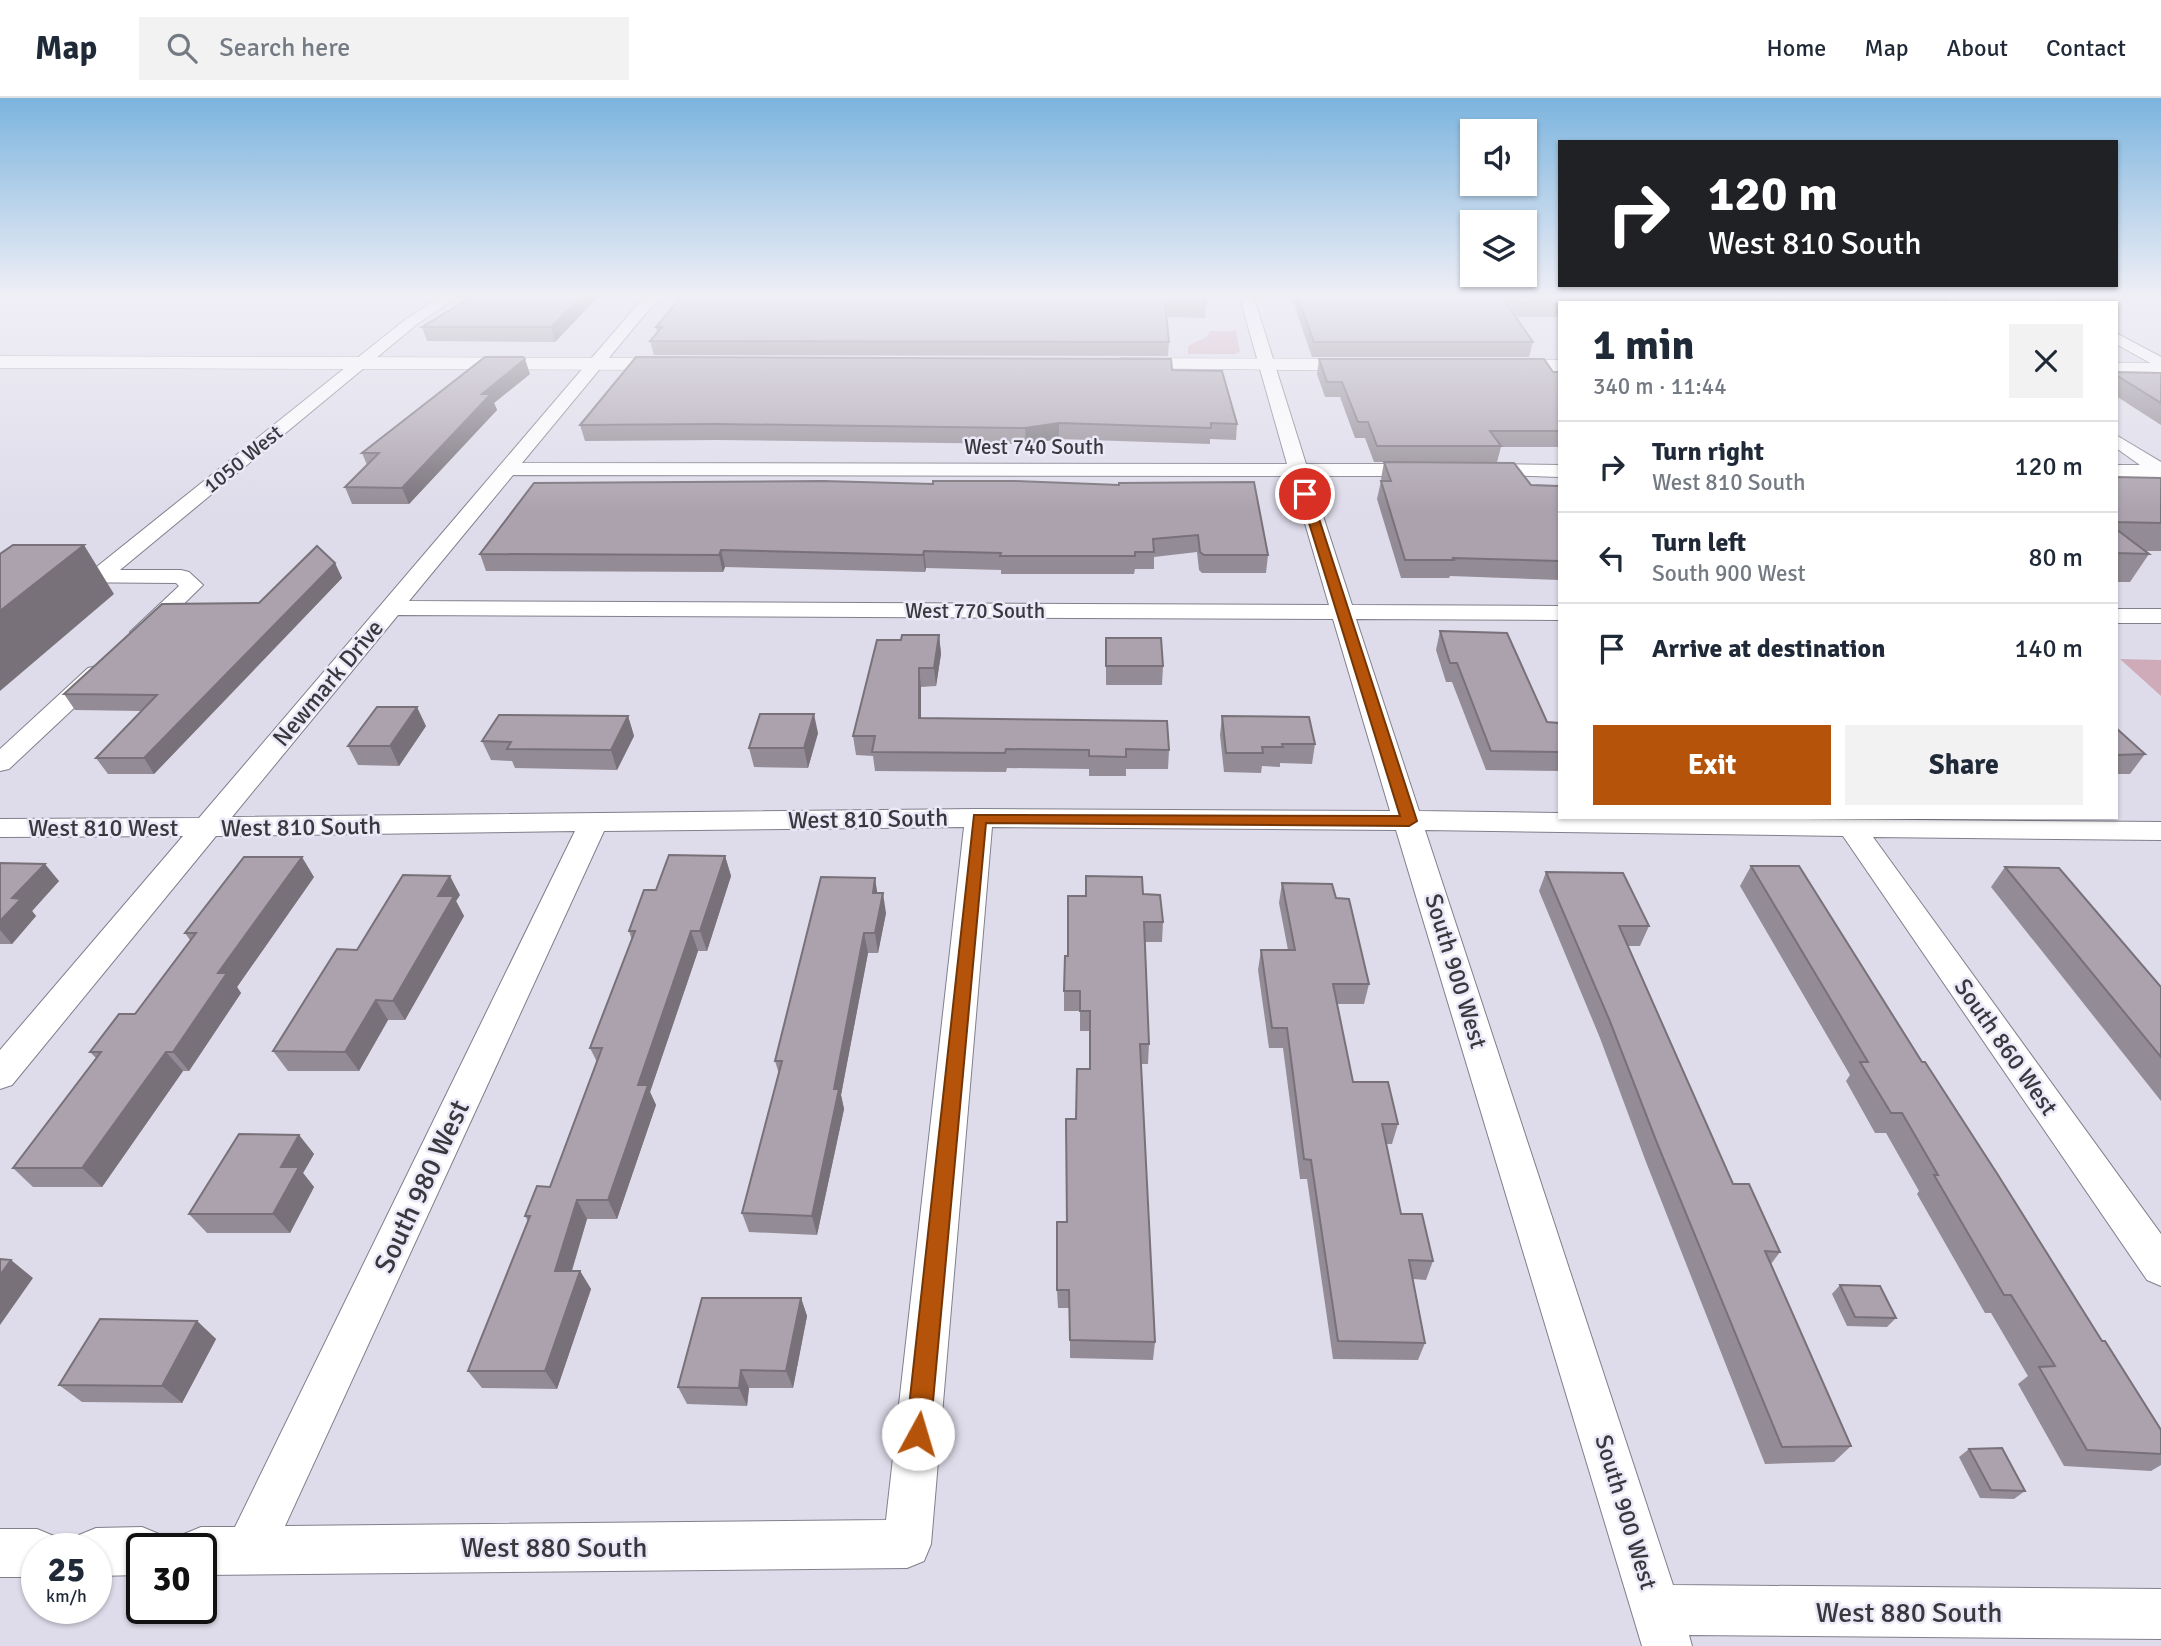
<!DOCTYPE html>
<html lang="en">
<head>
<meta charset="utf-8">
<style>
  :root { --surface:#fff; --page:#f2f2f3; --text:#1f2937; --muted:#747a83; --line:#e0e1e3; --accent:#b45309 }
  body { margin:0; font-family:Signika,sans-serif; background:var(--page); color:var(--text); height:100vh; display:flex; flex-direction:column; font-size:26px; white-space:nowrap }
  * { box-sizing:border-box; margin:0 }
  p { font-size:23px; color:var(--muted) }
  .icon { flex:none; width:38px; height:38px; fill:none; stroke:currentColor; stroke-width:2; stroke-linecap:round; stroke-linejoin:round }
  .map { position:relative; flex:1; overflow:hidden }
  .sheet { position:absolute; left:1558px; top:203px; width:560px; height:518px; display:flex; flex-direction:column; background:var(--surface); border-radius:0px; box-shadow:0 2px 5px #0004 }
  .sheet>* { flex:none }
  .hud { position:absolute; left:1558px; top:42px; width:560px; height:147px; border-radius:0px; box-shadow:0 2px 5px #0004; background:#202124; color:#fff; overflow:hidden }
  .controls { position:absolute; left:1460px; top:21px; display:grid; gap:14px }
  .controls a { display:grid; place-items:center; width:77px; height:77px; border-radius:0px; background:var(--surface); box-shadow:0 2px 5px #0004; font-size:35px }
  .speed { position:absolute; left:21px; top:1435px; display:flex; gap:14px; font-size:35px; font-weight:700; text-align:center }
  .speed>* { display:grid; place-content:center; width:91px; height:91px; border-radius:50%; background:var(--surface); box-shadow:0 2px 5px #0004; line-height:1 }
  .speed small { font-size:18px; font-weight:400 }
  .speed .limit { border:4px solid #111; border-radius:10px; background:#fff; color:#111 }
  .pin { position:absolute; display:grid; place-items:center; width:60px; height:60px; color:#fff; margin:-30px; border:4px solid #fff; border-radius:50%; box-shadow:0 2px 7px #0007 }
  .me { position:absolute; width:77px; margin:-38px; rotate:6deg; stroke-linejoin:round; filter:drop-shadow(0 0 5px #0008) }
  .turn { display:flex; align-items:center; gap:24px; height:147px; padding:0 35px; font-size:32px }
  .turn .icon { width:91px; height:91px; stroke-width:2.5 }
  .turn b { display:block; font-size:49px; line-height:60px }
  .round { display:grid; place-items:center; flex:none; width:74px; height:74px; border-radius:0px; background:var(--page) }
  .summary { display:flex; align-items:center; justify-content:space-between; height:119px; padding:0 35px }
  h1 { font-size:42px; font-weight:800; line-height:52px }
  .action { display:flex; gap:14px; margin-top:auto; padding:14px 35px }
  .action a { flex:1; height:80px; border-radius:0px; background:var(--accent); color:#fff; font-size:28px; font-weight:800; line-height:80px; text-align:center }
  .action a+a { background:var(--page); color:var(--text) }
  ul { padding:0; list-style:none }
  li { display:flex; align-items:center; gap:21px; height:91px; padding:0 35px; border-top:2px solid var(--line) }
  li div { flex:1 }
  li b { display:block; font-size:26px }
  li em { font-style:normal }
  header { display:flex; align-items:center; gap:42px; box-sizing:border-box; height:98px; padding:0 35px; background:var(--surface); border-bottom:2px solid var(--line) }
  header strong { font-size:33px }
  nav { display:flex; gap:38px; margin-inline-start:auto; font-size:24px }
  .search { width:490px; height:63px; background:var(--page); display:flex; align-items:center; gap:18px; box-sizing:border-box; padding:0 24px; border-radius:0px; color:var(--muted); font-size:26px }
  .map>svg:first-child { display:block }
  .green { fill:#cfabb9 }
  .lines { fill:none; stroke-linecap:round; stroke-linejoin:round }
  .minor-casing { stroke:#807f8c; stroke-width:2 }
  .tertiary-casing { stroke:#807f8c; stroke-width:1 }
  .minor { fill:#fff; fill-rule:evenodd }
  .tertiary { fill:#fff; fill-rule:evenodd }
  .wall { fill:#938b95 }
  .shaded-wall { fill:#787179 }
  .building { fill:#aba2ad; stroke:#787179; stroke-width:2 }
  .route { fill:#b45309; stroke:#753606; stroke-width:2 }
  .labels { text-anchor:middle; stroke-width:5; stroke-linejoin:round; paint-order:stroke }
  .far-street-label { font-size:21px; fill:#38383d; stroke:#ebe9f8 }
  .street-label { font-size:24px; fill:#38383d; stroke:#ebe9f8 }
  .near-street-label { font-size:28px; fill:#38383d; stroke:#ebe9f8 }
</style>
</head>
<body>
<header>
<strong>Map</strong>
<div class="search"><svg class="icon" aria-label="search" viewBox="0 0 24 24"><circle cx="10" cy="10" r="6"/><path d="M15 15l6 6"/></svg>Search here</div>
<nav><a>Home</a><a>Map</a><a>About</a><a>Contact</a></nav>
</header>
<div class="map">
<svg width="2161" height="1548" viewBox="0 0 2161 1548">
  <rect width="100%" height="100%" fill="#dedcea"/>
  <g class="green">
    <polygon points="1210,233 1236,233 1240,254 1235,256 1188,256 1188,248 1208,238"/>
    <polygon points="2120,561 2161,562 2161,598"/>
  </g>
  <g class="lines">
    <g class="minor-casing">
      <g id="minor">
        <polygon points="444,197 460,197 416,227 120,472 181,472 189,474 203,487 150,539 134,539 130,534 179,488 176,485 49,484 0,495 0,481 49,470 94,471 406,221"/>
        <path d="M651 197H667L651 209 522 365 1287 366 1239 197H1253L1306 366H1421L1430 372 1421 378H1310L1352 507 1559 508V522L1356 521 1419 713 1559 715V719L2161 724V742L1873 739 2161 1136V1188L2147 1182 1843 738 1425 732 1673 1487 2161 1491V1541L1689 1537 1692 1548H1642L1396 732 992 729 931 1446 924 1463 907 1470 201 1477V1451H178L184 1436 201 1429H235L575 733 216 738 12 987 0 991V952L183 738 0 739V721L199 720 589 263 641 203ZM513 377 1291 378 1329 507 409 503ZM398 517 1333 521 1390 713 977 711 232 719ZM964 729 886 1422 285 1428 604 733Z"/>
        <polygon points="1261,197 1341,197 1334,201 1268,201"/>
        <polygon points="2033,197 2050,197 2061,205 2043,205"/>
        <polygon points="2116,235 2161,259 2161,271 2116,246"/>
        <polygon points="2116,337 2161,364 2161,379 2116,379 2116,367 2140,367 2116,350"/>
        <polygon points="1481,366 1559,367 1559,379 1474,376 1472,372"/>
        <rect x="2116" y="511" width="45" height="14"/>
        <polygon points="97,568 106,570 109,575 106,580 9,671 0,673 0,651 88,570"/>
        <polygon points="142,1429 159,1436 165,1451 142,1451 142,1477 96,1478 96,1451 73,1451 79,1437 96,1430"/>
        <polygon points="0,1431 37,1431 54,1438 59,1451 37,1451 37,1479 0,1479"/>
      </g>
    </g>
    <g class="tertiary-casing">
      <g id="tertiary">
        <polygon points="0,258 681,260 688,262 691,266 688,270 681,272 0,270"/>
        <polygon points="1121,260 1367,261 1374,263 1377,267 1374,271 1367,273 1114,270 1111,266 1114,262"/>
        <polygon points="1499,262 1559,262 1559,274 1492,272 1489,268 1492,264"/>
        <rect x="2116" y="265" width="45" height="12"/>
      </g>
    </g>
    <use href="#minor" class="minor"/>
    <use href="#tertiary" class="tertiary"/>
  </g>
  <g class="wall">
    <polygon points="600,197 555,244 427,243 422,229"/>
    <polygon points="683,197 1206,206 1205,220 1166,219 1169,244 1168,258 654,257 650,243 657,234 656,229"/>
    <polygon points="1294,197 1938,197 1559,205 1559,219 1516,219 1533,244 1529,259 1312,259 1293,204"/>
    <polygon points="1319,261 1559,274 1559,352 1558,349 1501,349 1497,364 1531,387 1559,388 1559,482 1450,478 1449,480 1401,480 1377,401 1381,383 1382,383 1381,381 1384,364 1374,364 1365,340 1355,340 1340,299 1325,299 1317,276"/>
    <polygon points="1172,272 1237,326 1236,342 1210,341 1210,346 1059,341 1026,346 718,342 585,343 580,327"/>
    <polygon points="2116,274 2161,275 2161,327 2116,298"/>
    <polygon points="530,276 494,305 497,312 409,406 352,406 345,389 367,367 362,355"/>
    <polygon points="2116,379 2161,380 2161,453 2145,453 2149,456 2130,484 2116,484"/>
    <polygon points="1014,383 1268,457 1266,475 1202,475 1199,472 1197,454 1154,459 1154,471 1135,471 1134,476 1001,476 1001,472 926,470 925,474 725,469 723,474 486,473 480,456 933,386"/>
    <polygon points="335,465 342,480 154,676 108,676 96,660 142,613 75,612 64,596 259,505"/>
    <polygon points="1440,533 1547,624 1559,625 1559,673 1486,672 1452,584 1446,584 1436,552"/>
    <polygon points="939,537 941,556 936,588 921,589 921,620 1169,652 1168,671 1126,671 1126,678 1089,678 1089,671 1007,670 1006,674 875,673 873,658 856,657 853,638 901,542"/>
    <polygon points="1106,540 1163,568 1162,587 1106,587"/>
    <polygon points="628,618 634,638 617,672 515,670 512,663 491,662 482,643"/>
    <polygon points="1222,618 1315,646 1312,666 1280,665 1280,669 1262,668 1261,675 1224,674 1220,637"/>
    <polygon points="426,628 399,668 358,667 348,648"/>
    <polygon points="2116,630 2145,656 2130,676 2116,676"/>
    <polygon points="818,635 808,670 754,669 749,650"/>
    <polygon points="725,758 731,778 707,853 698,853 650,994 656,1007 617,1121 587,1121 572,1173 580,1173 591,1191 557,1291 482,1290 468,1273 528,1123 525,1118 550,1089 597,964 590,950 632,842 629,833 656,792"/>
    <polygon points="0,765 59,783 32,813 36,818 12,846 0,846"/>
    <polygon points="1751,768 1922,964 2102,1243 2161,1332 2161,1367 2151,1373 2064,1368 2018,1286 2028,1278 1991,1215 1985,1215 1917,1096 1919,1093 1886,1035 1875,1035 1846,983 1850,977 1740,788"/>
    <polygon points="2005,769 2161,889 2161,1003 1991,789"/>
    <polygon points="1546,774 1649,828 1640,848 1628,848 1733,1086 1780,1154 1771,1166 1851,1348 1834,1364 1765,1366 1646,1064 1600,940 1539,793"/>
    <polygon points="1086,778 1143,796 1163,824 1162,844 1144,844 1149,946 1148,966 1141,966 1155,1244 1153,1262 1070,1260 1070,1210 1058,1210 1057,1192 1067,1124 1076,1021 1089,971 1089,933 1080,933 1080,913 1064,913 1064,893 1068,858 1086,798"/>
    <polygon points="314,779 237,889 241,895 189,973 183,973 102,1089 33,1089 13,1070 96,960 90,954 135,916 190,842 185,835"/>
    <polygon points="875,780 877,795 886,815 878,855 868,855 841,997 844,1011 817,1137 749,1134 742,1115 779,976 775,963"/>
    <polygon points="1282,785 1336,800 1369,886 1364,906 1337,906 1353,984 1398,1026 1392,1046 1386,1046 1401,1116 1433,1163 1426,1182 1413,1181 1425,1245 1418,1262 1333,1261 1307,1081 1300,1081 1283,950 1269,950 1258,872 1261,852 1288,852 1279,805"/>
    <polygon points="460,797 456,803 464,818 405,922 388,922 359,973 288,973 273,953 357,852"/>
    <polygon points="299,1037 314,1056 303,1075 314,1089 290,1135 207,1135 189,1116"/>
    <polygon points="1840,1187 1896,1220 1887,1229 1847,1228 1832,1196"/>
    <polygon points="801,1200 807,1218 793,1290 749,1290 747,1308 687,1306 678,1289"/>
    <polygon points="197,1223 216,1241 182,1305 82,1304 59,1287"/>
    <polygon points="1969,1351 2025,1393 2014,1401 1980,1400 1959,1359"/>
  </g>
  <g class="shaded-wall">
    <polygon points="583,197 600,197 555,244 551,229"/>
    <polygon points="525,261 530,276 494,305 497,312 409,406 402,390 482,296"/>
    <polygon points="1059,325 1059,341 1026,346 1025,330"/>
    <polygon points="84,447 114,496 0,593 0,513"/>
    <polygon points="721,452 725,469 723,474 719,457"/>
    <polygon points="924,453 926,470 925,474 923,457"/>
    <polygon points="335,465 342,480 154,676 144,660"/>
    <polygon points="939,537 941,556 936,588 934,570"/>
    <polygon points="919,570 921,589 921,639 919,620"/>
    <polygon points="417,609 426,628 399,668 390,648"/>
    <polygon points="814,616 818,635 808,670 804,650"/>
    <polygon points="628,618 634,638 617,672 611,652"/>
    <polygon points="725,758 731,778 707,853 700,833"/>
    <polygon points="302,759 314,779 237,889 241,895 189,973 173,954 218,875"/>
    <polygon points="45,766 59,783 32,813 36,818 12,846 0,832 0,823 12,800"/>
    <polygon points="450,778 460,797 456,803 464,818 405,922 393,903 438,798"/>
    <polygon points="875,780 878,800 873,795"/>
    <polygon points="883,795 886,815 878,855 875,835"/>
    <polygon points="691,833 698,853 650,994 656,1007 617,1121 608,1102 638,987"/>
    <polygon points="864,835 868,855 841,997 844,1011 817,1137 812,1118 834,991"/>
    <polygon points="376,902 388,922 359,973 345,954"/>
    <polygon points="166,954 183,973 102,1089 82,1070"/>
    <polygon points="299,1037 314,1056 303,1075 314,1089 290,1135 273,1116 281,1069"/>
    <polygon points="577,1102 587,1121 566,1191 555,1173"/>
    <polygon points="11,1162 33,1180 0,1227 0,1177"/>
    <polygon points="580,1173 591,1191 557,1291 545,1273"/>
    <polygon points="801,1200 807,1218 793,1290 786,1273"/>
    <polygon points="197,1223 216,1241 182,1305 162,1288"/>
    <polygon points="741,1272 749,1290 747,1308 739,1290"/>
  </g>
  <g class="building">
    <polygon points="475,197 583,197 551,229 422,229"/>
    <polygon points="683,197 1204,197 1206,206 1165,206 1169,244 650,243 662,229 656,229"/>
    <polygon points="1297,197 1938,197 1951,205 1506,205 1533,244 1314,244"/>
    <polygon points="485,259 523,259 525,261 482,296 491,296 402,390 345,389 379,355 362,355"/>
    <polygon points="636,259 1171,261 1172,272 1222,273 1237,326 1211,325 1211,330 1059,325 1025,330 715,326 580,327"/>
    <polygon points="1319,261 1544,261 1553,274 1559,274 1559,333 1490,333 1501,348 1377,348 1368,324 1358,324 1342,284 1327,284"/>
    <polygon points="2116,274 2161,275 2161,305 2116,277"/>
    <polygon points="1384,364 1514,365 1531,387 1559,388 1559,463 1453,460 1454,462 1405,462 1381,383 1391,383"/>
    <polygon points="2116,379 2161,380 2161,425 2116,424"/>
    <polygon points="823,383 933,386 933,383 1014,383 1119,387 1119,385 1254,384 1268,457 1204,457 1200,454 1198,437 1153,441 1154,454 1135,454 1135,458 1000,458 1001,455 924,453 923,457 721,452 719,457 480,456 534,385"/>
    <polygon points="2116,431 2149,456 2116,455"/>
    <polygon points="13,447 84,447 0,513 0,456"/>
    <polygon points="317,448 335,465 144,660 96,660 157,597 64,596 162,506 259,505"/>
    <polygon points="1440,533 1507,535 1547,624 1559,625 1559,654 1491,653 1457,565 1450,565"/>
    <polygon points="902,537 939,537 934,570 919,570 919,620 1167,623 1169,652 1126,651 1126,659 1089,658 1089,652 1006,651 1005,655 872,654 875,638 853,638 877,542 901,542"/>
    <polygon points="1106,540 1161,540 1163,568 1106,568"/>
    <polygon points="377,609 417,609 390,648 348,648"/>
    <polygon points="760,616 814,616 804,650 749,650"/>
    <polygon points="499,617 628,618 611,652 507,651 511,644 482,643"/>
    <polygon points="1222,618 1309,619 1315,646 1282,646 1283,649 1262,649 1263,655 1226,655"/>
    <polygon points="2116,630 2145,656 2116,657"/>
    <polygon points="669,757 725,758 700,833 691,833 638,987 648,987 608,1102 577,1102 555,1173 580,1173 545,1273 468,1273 530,1118 525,1118 537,1088 550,1089 602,950 590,950 635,833 629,833 644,792 656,792"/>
    <polygon points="244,759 302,759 218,875 227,875 173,954 166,954 82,1070 13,1070 101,954 90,954 119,916 135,916 196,835 185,835"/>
    <polygon points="0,765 45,766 12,800 21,801 0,823"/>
    <polygon points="1751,768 1799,768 1922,964 1925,964 1998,1077 2102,1243 2105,1243 2161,1332 2161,1356 2087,1352 2039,1269 2055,1268 2011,1197 2004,1197 1934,1077 1938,1077 1902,1015 1891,1015 1860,964 1868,964"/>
    <polygon points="2005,769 2059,770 2161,889 2161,959"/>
    <polygon points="1546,774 1623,775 1649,828 1619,828 1733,1086 1749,1086 1780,1154 1765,1153 1851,1348 1782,1349 1657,1045 1609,921"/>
    <polygon points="403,777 450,778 438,798 454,798 393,903 376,902 345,954 273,953 337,851 357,852"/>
    <polygon points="1086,778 1142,779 1143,796 1160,797 1163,824 1144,824 1149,946 1140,946 1155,1244 1070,1242 1069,1192 1057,1192 1057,1124 1067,1124 1066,1021 1076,1021 1077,971 1090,971 1090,913 1080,913 1080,893 1064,893 1065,858 1068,858 1068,798 1086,798"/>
    <polygon points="821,779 875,780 873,795 883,795 875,835 864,835 834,991 839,991 812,1118 742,1115 782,963 775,963"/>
    <polygon points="1282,785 1332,786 1336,800 1349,801 1369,886 1333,886 1353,984 1388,984 1398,1026 1382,1026 1401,1116 1422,1116 1433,1163 1409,1162 1425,1245 1338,1243 1311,1062 1304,1061 1287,930 1272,930 1261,852 1295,852"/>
    <polygon points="239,1036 299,1037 281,1069 299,1069 273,1116 189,1116"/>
    <polygon points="0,1161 11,1162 0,1177"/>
    <polygon points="1840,1187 1880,1188 1896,1220 1855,1219"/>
    <polygon points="702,1200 801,1200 786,1273 741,1272 739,1290 678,1289"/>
    <polygon points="100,1221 197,1223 162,1288 59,1287"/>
    <polygon points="2002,1350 2025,1393 1991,1392 1969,1351"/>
  </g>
  <linearGradient id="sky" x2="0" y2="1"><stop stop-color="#7cb4de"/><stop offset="0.48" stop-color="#f0eff6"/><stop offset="1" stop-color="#f0eff6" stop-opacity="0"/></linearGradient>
  <rect width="2161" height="413" fill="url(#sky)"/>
  <polygon class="route" points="1302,394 1311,396 1417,723 1409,728 986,725 930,1336 926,1344 918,1348 909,1344 906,1336 974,717 1400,718 1300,396"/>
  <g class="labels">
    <g class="far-street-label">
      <text x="1034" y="356">West 740 South</text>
      <text transform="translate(243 361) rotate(-39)" y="7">1050 West</text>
      <text x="975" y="520">West 770 South</text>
    </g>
    <g class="street-label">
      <text transform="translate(328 585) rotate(-50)" y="8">Newmark Drive</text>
      <text transform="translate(868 721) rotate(-1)" y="8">West 810 South</text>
      <text transform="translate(301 729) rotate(-1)" y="8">West 810 South</text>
      <text x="103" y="738">West 810 West</text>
      <text transform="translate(1456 873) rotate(73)" y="8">South 900 West</text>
      <text transform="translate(2006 949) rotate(55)" y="8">South 860 West</text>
      <text transform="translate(1626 1414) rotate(73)" y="8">South 900 West</text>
    </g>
    <g class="near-street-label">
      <text transform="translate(421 1088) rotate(-65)" y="10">South 980 West</text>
      <text x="554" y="1459">West 880 South</text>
      <text x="1909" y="1524">West 880 South</text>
    </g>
  </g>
</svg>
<div class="controls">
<a><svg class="icon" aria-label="sound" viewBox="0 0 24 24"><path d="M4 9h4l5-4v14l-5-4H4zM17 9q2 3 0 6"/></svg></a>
<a><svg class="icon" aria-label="layers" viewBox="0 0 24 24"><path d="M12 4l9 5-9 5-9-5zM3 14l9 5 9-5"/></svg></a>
</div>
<div class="speed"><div>25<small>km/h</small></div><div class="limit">30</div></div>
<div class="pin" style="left:1305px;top:396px;background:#d93025"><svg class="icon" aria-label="arrive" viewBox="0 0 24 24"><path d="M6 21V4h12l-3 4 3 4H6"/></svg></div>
<svg class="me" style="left:918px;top:1336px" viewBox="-20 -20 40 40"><circle r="19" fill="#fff"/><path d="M0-13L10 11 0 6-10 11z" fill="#b45309"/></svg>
<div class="hud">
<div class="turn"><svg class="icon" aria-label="right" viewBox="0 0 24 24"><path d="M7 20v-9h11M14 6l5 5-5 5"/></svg><div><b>120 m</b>West 810 South</div></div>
</div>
<section class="sheet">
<div class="summary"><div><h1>1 min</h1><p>340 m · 11:44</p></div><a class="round"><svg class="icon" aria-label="close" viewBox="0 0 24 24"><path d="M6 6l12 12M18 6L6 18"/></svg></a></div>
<ul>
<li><svg class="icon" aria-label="right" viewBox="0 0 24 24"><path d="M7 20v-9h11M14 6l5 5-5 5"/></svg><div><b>Turn right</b><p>West 810 South</p></div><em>120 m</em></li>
<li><svg class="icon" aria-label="left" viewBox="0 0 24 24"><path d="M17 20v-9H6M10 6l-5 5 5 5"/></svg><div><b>Turn left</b><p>South 900 West</p></div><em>80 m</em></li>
<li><svg class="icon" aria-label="arrive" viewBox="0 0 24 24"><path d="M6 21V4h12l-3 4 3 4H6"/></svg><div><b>Arrive at destination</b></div><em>140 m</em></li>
</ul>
<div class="action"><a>Exit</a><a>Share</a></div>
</section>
</div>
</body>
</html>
